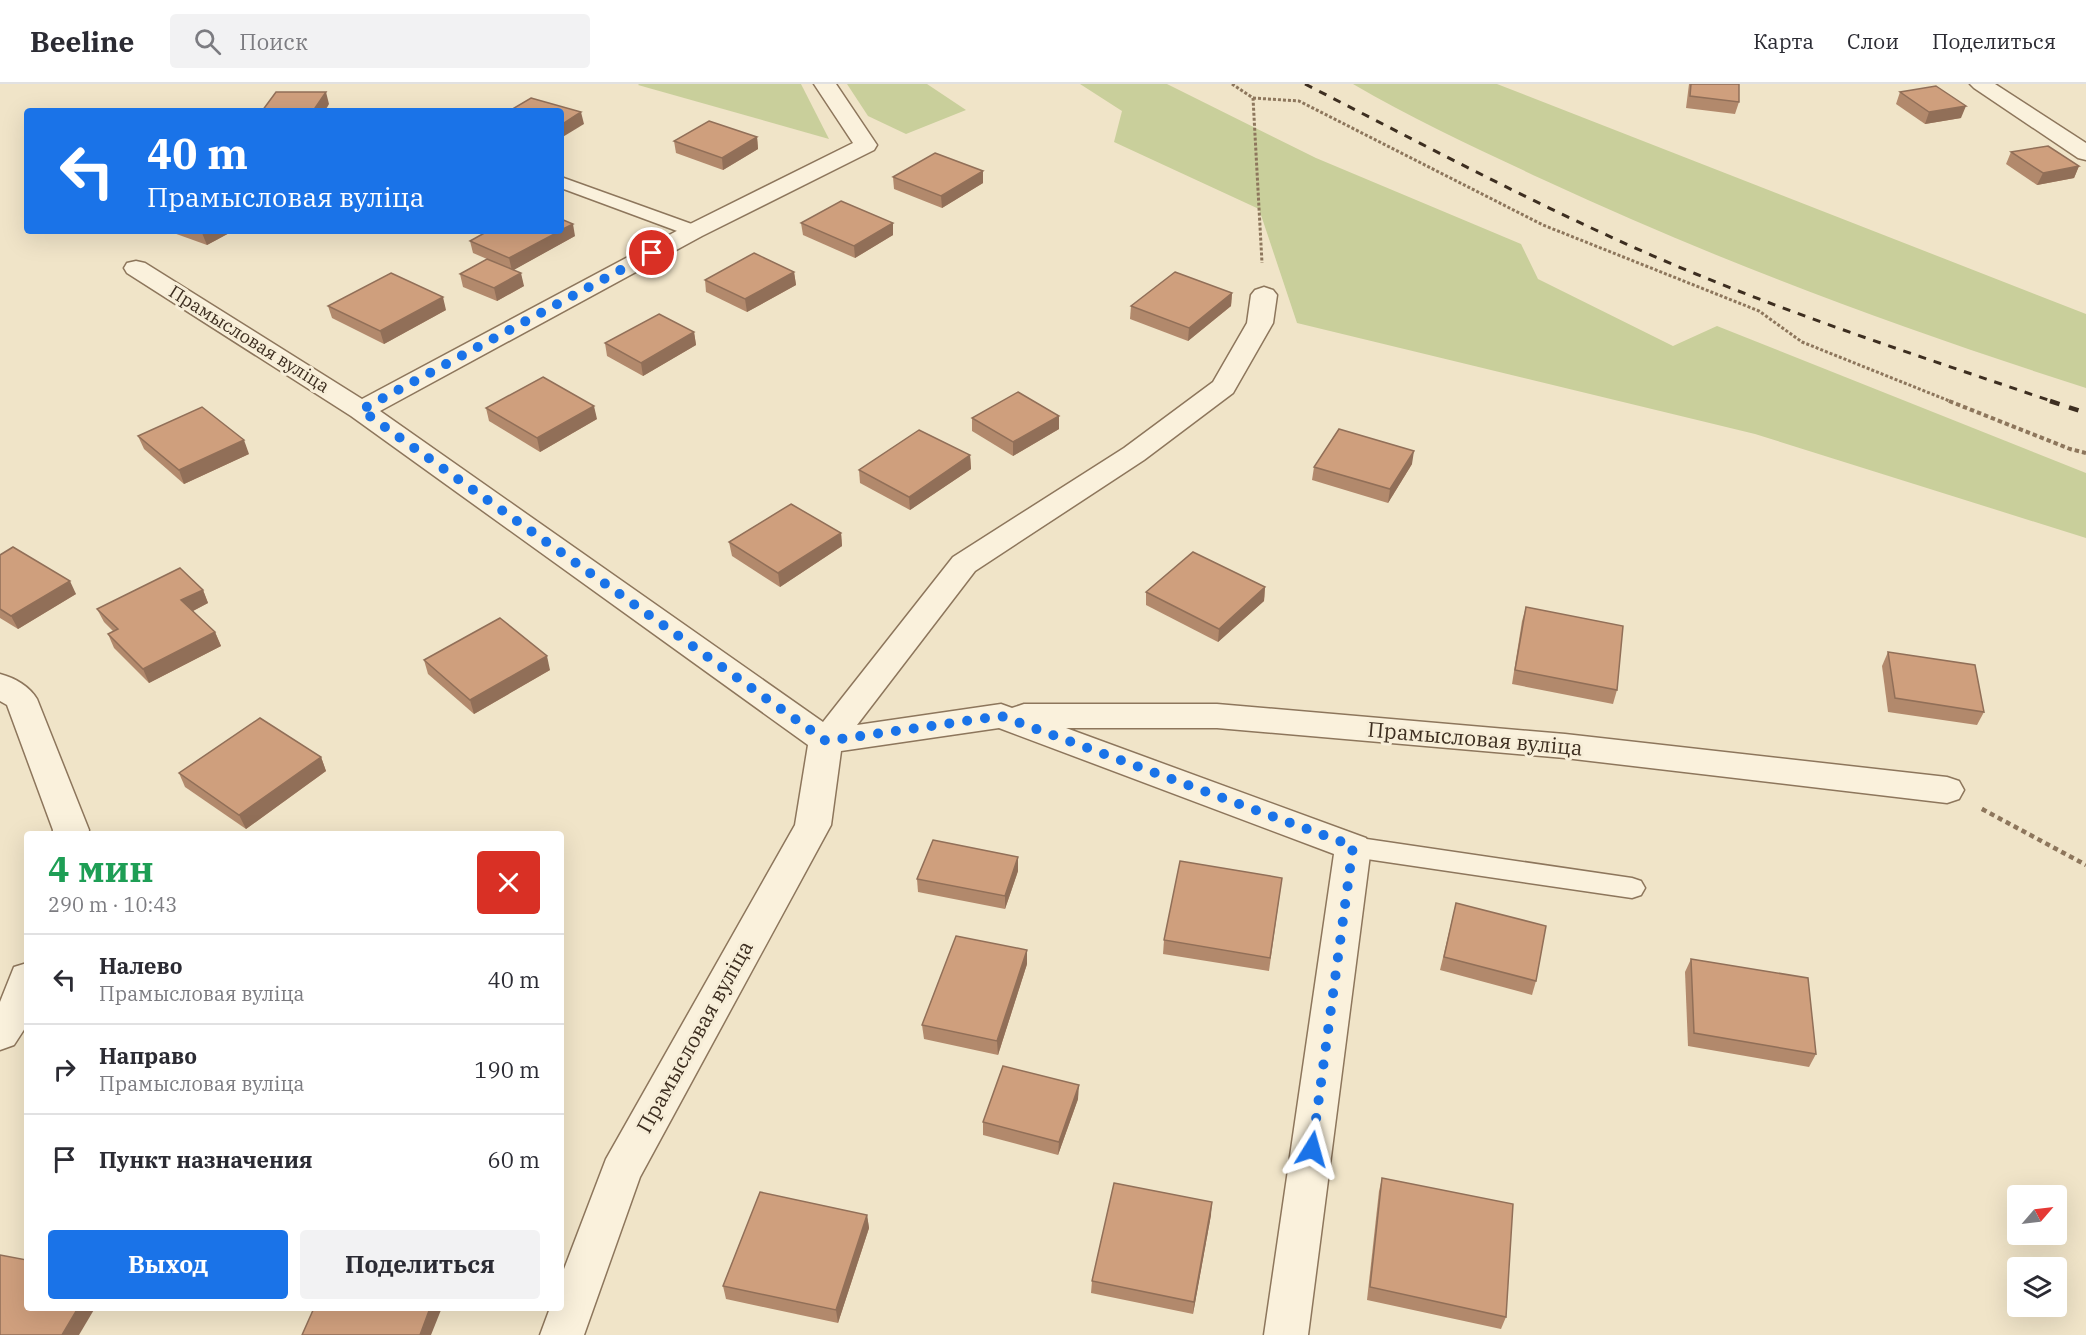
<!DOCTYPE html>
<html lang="ru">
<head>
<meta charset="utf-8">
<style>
  :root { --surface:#fff; --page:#f2f2f3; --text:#2b2b33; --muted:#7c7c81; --line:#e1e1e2; --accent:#1a73e8 }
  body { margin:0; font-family:"IBM Plex Serif",serif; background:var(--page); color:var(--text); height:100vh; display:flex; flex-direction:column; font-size:22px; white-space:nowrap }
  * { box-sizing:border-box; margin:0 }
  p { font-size:20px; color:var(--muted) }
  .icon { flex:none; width:33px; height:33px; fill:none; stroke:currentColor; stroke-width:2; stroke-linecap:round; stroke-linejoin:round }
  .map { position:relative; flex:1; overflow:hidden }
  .drawer { position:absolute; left:24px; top:747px; width:540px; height:480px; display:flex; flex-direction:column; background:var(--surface); border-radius:6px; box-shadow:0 6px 24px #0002 }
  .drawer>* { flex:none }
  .guide { position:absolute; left:24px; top:24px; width:540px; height:126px; border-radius:6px; box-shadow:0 6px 24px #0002; background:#1a73e8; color:#fff; overflow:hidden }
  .needle { width:39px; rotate:62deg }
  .tools { position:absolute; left:2007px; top:1101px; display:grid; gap:12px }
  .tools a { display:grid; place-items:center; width:60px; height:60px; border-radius:6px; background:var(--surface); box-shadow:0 6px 24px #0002; font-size:30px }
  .pin { position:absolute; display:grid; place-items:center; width:51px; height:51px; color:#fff; margin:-26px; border:3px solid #fff; border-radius:50%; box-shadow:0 2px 6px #0007 }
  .me { position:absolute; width:66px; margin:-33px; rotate:8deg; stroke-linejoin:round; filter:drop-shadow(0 0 4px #0008) }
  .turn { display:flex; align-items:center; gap:21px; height:126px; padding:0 24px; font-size:27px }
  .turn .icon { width:78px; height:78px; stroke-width:2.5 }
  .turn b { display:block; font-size:42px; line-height:51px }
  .round { display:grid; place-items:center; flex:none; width:63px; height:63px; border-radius:6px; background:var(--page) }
  .headline { display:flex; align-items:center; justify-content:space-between; height:102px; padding:0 24px }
  h1 { font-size:36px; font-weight:700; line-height:45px; color:#1e9e55 }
  .action { display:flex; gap:12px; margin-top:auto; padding:12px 24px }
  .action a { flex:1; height:69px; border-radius:6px; background:var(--accent); color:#fff; font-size:24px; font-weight:700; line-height:69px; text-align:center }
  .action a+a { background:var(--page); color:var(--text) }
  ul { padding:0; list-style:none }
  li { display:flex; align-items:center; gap:18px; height:90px; padding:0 24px; border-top:2px solid var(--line) }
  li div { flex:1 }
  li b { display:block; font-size:22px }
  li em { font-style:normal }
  header { display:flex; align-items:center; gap:36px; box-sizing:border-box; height:84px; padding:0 30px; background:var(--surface); border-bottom:2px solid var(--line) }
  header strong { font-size:28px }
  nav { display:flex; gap:33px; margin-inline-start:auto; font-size:21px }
  .search { width:420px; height:54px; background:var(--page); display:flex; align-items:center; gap:15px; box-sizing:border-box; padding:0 21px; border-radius:6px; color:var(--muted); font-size:22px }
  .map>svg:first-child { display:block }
  .green { fill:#c9cf9b }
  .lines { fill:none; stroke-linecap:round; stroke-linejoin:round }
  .service-casing { stroke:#8d765c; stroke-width:3 }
  .minor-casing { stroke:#8d765c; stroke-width:3 }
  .path-far2 { stroke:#8d765c; stroke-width:3; stroke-dasharray:3 2; stroke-linecap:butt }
  .path-far1 { stroke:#8d765c; stroke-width:4; stroke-dasharray:4.5 3; stroke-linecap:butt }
  .path { stroke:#8d765c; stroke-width:4.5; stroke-dasharray:5 4; stroke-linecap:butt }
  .service { fill:#faf1dc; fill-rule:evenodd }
  .minor { fill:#faf1dc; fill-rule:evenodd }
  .rail-far1 { stroke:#3d2e20; stroke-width:3; stroke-dasharray:8 8; stroke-linecap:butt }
  .rail { stroke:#3d2e20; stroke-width:4.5; stroke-dasharray:10 10; stroke-linecap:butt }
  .wall { fill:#b2896c }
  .shaded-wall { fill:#916f58 }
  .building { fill:#cf9f7d; stroke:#916f58; stroke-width:1.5 }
  .route { stroke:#1a73e8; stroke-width:10; stroke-dasharray:0 18 }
  .labels { text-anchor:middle; stroke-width:6; stroke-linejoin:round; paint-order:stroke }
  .far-street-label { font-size:18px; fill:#3d2e20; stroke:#f7eed8 }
  .street-label { font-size:21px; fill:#3d2e20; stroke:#f7eed8 }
</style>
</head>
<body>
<header>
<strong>Beeline</strong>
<div class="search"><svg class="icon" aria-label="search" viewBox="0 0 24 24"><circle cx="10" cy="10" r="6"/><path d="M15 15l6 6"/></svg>Поиск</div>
<nav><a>Карта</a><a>Слои</a><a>Поделиться</a></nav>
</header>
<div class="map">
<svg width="2086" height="1251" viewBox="0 0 2086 1251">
  <rect width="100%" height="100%" fill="#f0e4c8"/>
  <g class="green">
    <polygon points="801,0 829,55 638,1 639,0"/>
    <polygon points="847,0 927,0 966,26 906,50 868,32"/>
    <polygon points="1080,0 1167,0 1316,74 1521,160 1538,195 1673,262 1717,242 2086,389 2086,454 1755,350 1297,239 1259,125 1114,58 1122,27"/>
    <path d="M1353 0H1497L2086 230V304C1902 245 1720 178 1544 96 1480 66 1414 36 1353 0Z"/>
  </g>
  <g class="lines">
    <g class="service-casing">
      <g id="service">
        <polygon points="561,93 700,143 703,147 700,151 688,151 561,104"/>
        <polygon points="1353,753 1632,794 1641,797 1645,804 1641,811 1632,814 1353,773 1344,770 1340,763 1344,756"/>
      </g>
    </g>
    <g class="minor-casing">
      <g id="minor">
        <polygon points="814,0 836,0 877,61 874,66 702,152 380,327 823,638 953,473 1124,364 1213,298 1247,239 1251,211 1255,206 1264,203 1273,206 1277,211 1273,239 1233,309 1144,376 975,487 857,641 1001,620 1012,624 1024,620 1217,620 1565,650 1947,693 1959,697 1964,706 1959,715 1947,719 1565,674 1217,644 1066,644 1366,754 1371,763 1308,1251 1264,1251 1334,770 999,644 841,667 831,741 640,1093 584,1251 540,1251 550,1224 561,1224 561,1193 606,1075 795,741 808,661 351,332 127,189 124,184 127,179 136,177 145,179 362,315 686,142 853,59"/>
        <polygon points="1970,0 1995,0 2086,59 2086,76 2078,74 1974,4"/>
        <path d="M0 590C15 594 29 602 37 615L89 746 88 750H52L53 746 7 621 0 617Z"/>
        <polygon points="27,879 27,941 14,961 0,966 0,918 14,883"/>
      </g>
    </g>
    <g class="path-far2">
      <polyline points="1232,0 1253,14 1262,179"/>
      <polyline points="1253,14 1299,17 1543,141 1759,227 1802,258 1952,318"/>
    </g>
    <g class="path-far1">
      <polyline points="1949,317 2070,365 2086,369"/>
      <polyline points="1982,725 1984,726"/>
    </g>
    <polyline class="path" points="1982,725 2086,781"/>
    <use href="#service" class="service"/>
    <use href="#minor" class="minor"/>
    <path class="rail-far1" d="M1305 0C1434 66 1562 135 1696 190 1813 238 1934 277 2054 318"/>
    <polyline class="rail" points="2050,317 2086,329"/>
  </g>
  <g class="wall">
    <polygon points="1689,0 1739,0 1739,18 1735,30 1686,24"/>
    <polygon points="1900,8 1961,34 1925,40 1896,20"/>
    <polygon points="757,53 758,65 723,86 676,69 674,57"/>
    <polygon points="2011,68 2079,82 2074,94 2037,101 2006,80"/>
    <polygon points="983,87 983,99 942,124 894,105 893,93"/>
    <polygon points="801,139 893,139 893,151 855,174 803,151"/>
    <polygon points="168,147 233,147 207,161"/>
    <polygon points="575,152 513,186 524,202 497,217 463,203 460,190 487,175 473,169 470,157"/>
    <polygon points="794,188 796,201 747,228 706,208 705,196"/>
    <polygon points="1232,209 1231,222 1188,257 1130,235 1131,222"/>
    <polygon points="328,222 446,226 384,260 332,234"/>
    <polygon points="694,248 696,261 643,292 607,272 605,259"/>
    <polygon points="486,324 597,335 540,368 489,337"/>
    <polygon points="1059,332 1059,345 1013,372 972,347 972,334"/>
    <polygon points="138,352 249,370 184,400 144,365"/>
    <polygon points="970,371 971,385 910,426 860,399 859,386"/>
    <polygon points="1412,380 1388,419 1312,396 1314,383"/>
    <polygon points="841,449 842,462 780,503 732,472 729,458"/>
    <polygon points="0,471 76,510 18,545 0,534"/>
    <polygon points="1265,503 1264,517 1218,558 1146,521 1146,508"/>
    <polygon points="203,506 208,519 193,527 215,548 221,562 149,599 114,564 108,550 113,547 104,538 97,525"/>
    <polygon points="1526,523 1617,606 1613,620 1512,600 1522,537"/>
    <polygon points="1888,568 1984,628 1977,641 1888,628 1882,582"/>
    <polygon points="424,576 550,586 474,630 428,590"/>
    <polygon points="321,673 326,687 246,745 185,703 179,689"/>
    <polygon points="1018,773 1018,787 1005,825 918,808 917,795"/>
    <polygon points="1282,794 1269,887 1163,870 1164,856"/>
    <polygon points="1456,819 1536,897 1532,911 1440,886"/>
    <polygon points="1691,875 1816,970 1809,983 1688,962 1685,888"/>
    <polygon points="1027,880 998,971 924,955 922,941"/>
    <polygon points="1078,1015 1058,1071 983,1051 983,1038"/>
    <polygon points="1382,1094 1506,1233 1501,1245 1367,1216 1379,1107"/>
    <polygon points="867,1131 869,1144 838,1239 726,1215 723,1202"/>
    <polygon points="1211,1131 1193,1230 1091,1209 1092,1197"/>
  </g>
  <g class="shaded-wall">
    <polygon points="326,8 329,20 325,27 313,27"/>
    <polygon points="1966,22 1961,34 1925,40 1929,28"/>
    <polygon points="581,28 584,40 561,54 561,41"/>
    <polygon points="757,53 758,65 723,86 722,74"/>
    <polygon points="2079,82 2074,94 2037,101 2043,89"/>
    <polygon points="983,87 983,99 942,124 941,112"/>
    <polygon points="893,139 893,151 855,174 854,162"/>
    <polygon points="573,140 575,152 512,187 509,174"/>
    <polygon points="206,147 233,147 207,161 202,149"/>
    <polygon points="794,188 796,201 747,228 745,215"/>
    <polygon points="521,189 524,202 497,217 494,204"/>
    <polygon points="1232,209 1231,222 1188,257 1189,244"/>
    <polygon points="443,213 446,226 384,260 380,247"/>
    <polygon points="694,248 696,261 643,292 641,279"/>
    <polygon points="594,322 597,335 540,368 537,354"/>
    <polygon points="1059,332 1059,345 1013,372 1013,358"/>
    <polygon points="244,356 249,370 184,400 179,386"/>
    <polygon points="1414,367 1412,380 1388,419 1390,405"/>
    <polygon points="970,371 971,385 910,426 909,413"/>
    <polygon points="841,449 842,462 780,503 778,489"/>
    <polygon points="70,497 76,510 18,545 11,532"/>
    <polygon points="1265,503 1264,517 1218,558 1219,545"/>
    <polygon points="203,506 208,519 187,530 181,516"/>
    <polygon points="215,548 221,562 149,599 143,585"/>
    <polygon points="547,572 550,586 474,630 470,616"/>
    <polygon points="321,673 326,687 246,745 239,731"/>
    <polygon points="1018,773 1018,787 1005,825 1005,812"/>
    <polygon points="1027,866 1027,880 998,971 997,957"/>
    <polygon points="1079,1001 1078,1015 1058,1071 1059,1058"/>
    <polygon points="1212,1118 1211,1131 1193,1230 1194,1218"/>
    <polygon points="867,1131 869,1144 838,1239 836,1226"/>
    <polygon points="78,1224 95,1224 79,1251 62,1251"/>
    <polygon points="430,1224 440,1224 441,1226 431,1251 420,1251"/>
  </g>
  <g class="building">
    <polygon points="1691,0 1739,0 1739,18 1690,12"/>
    <polygon points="1936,2 1966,22 1929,28 1900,8"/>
    <polygon points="276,8 326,8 313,27 262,27"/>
    <polygon points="531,14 581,28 561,41 561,27 509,27"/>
    <polygon points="709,37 757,53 722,74 674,57"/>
    <polygon points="2048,62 2079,82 2043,89 2011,68"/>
    <polygon points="935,69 983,87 941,112 893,93"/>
    <polygon points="841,117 893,139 854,162 801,139"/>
    <polygon points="561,135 573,140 561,146"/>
    <polygon points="488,147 560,147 509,174 470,157"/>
    <polygon points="754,169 794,188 745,215 705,196"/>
    <polygon points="487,175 521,189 494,204 460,190"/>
    <polygon points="1175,188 1232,209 1189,244 1131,222"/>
    <polygon points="391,189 443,213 380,247 328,222"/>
    <polygon points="659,230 694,248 641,279 605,259"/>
    <polygon points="543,293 594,322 537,354 486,324"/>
    <polygon points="1018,308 1059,332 1013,358 972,334"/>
    <polygon points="202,323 244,356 179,386 138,352"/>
    <polygon points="1339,345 1414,367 1390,405 1314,383"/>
    <polygon points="919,346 970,371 909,413 859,386"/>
    <polygon points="791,420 841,449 778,489 729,458"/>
    <polygon points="13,463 70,497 11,532 0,525 0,471"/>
    <polygon points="1193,468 1265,503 1219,545 1146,508"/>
    <polygon points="180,484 203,506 181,516 215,548 143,585 108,550 118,545 97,525"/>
    <polygon points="1526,523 1623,542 1617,606 1515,586"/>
    <polygon points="500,534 547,572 470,616 424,576"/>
    <polygon points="1888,568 1975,581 1984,628 1895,614"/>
    <polygon points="260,634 321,673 239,731 179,689"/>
    <polygon points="933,756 1018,773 1005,812 917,795"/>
    <polygon points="1180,777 1282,794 1270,874 1164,856"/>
    <polygon points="1456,819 1546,842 1536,897 1444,873"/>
    <polygon points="956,852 1027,866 997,957 922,941"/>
    <polygon points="1691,875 1808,894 1816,970 1694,949"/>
    <polygon points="1003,982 1079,1001 1059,1058 983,1038"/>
    <polygon points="1382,1094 1513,1120 1506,1233 1370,1203"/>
    <polygon points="1114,1099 1212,1118 1194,1218 1092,1197"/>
    <polygon points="760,1108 867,1131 836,1226 723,1202"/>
    <polygon points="0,1171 27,1176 27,1224 78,1224 62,1251 0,1251"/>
    <polygon points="314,1224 430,1224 420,1251 302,1251"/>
  </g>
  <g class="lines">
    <polyline class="route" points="652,169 361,326 826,657 1001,632 1353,762 1312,1065"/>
  </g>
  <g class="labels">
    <g class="far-street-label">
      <text transform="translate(249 255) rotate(32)" y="6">Прамысловая вуліца</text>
    </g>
    <g class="street-label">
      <text transform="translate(1475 655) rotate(5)" y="7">Прамысловая вуліца</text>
      <text transform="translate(695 953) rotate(-61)" y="7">Прамысловая вуліца</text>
    </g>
  </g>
</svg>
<div class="tools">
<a><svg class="needle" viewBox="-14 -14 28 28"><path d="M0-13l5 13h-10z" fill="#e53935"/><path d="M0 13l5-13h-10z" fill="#7c7c81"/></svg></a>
<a><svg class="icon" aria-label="layers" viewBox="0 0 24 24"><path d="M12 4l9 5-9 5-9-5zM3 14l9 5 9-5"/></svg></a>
</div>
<div class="pin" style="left:652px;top:169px;background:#d93025"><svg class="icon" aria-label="arrive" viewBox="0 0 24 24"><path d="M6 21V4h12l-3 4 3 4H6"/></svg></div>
<svg class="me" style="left:1312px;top:1065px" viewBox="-20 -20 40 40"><path d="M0-17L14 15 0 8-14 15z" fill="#1a73e8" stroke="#fff" stroke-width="4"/></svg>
<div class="guide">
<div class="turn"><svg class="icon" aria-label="left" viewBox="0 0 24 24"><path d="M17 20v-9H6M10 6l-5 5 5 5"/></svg><div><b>40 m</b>Прамысловая вуліца</div></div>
</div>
<section class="drawer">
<div class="headline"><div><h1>4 мин</h1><p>290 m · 10:43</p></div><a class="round" style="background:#d93025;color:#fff"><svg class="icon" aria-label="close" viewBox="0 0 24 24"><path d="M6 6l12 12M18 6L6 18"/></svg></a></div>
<ul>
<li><svg class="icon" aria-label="left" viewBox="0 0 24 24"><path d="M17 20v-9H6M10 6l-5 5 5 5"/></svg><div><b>Налево</b><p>Прамысловая вуліца</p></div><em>40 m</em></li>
<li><svg class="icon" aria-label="right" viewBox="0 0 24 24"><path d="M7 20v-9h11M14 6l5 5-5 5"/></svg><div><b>Направо</b><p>Прамысловая вуліца</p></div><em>190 m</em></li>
<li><svg class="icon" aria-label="arrive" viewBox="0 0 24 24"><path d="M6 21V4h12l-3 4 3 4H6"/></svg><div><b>Пункт назначения</b></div><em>60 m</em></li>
</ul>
<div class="action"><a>Выход</a><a>Поделиться</a></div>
</section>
</div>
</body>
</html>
